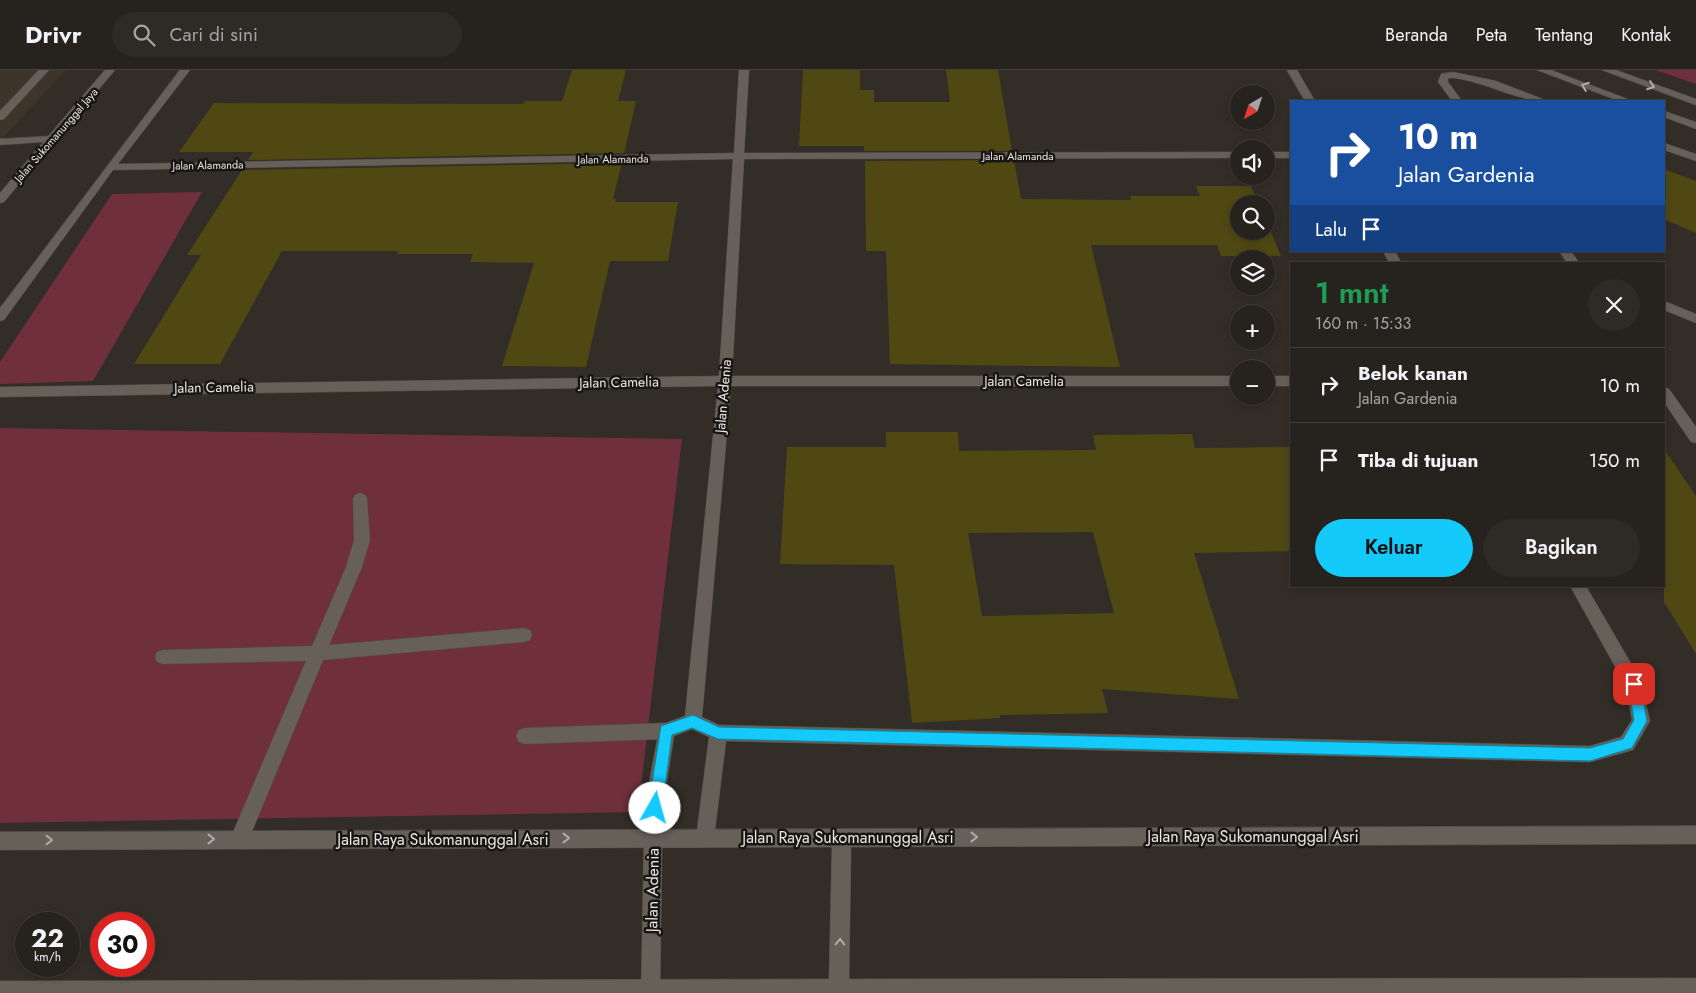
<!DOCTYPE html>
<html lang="id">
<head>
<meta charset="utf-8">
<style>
  :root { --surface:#26221d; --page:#2e2a26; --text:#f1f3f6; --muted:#a4a4a4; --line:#423f3b; --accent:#14cafb }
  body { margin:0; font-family:Jost,sans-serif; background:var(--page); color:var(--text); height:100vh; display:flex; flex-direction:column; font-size:19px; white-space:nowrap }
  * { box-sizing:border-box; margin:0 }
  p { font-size:16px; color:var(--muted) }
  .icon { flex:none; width:28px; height:28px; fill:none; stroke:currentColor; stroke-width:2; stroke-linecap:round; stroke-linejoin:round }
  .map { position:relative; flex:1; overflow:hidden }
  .drawer { position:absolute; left:1290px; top:192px; width:375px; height:325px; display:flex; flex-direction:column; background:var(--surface); border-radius:0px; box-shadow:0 2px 8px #0003,0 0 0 1px var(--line) }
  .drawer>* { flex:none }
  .guide { position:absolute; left:1290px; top:30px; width:375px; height:152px; border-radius:0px; box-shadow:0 2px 8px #0003,0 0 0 1px var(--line); background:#1a4fa0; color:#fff; overflow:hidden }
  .needle { width:32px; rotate:219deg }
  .buttons { position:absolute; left:1230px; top:15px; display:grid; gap:10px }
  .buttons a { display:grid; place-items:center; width:45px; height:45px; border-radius:50%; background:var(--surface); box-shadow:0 2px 8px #0003,0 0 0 1px var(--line); font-size:25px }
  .speed { position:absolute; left:15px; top:842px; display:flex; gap:10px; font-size:25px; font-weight:700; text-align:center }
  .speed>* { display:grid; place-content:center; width:65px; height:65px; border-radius:50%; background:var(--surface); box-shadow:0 2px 8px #0003,0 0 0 1px var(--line); line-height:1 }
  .speed small { font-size:12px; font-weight:400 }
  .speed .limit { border:8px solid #d22; background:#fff; color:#111 }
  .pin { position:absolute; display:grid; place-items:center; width:42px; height:42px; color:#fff; margin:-21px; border-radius:10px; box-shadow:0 2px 8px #0006 }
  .me { position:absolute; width:55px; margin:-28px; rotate:7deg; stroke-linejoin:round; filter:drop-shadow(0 0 4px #0008) }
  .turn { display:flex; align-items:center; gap:18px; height:105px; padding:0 25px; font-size:22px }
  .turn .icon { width:65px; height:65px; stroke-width:2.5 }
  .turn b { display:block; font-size:35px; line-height:42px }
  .then { display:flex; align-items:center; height:48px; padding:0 25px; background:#0003; gap:10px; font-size:19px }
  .round { display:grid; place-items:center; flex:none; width:52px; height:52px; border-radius:26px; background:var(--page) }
  .summary { display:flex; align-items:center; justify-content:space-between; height:85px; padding:0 25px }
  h1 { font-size:30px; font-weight:600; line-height:38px; color:#1e9e55 }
  .action { display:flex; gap:10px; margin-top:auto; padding:10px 25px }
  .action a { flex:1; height:58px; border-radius:30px; background:var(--accent); color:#111; font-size:20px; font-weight:600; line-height:58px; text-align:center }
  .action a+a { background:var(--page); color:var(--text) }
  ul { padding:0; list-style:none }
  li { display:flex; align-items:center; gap:15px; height:75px; padding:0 25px; border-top:1px solid var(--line) }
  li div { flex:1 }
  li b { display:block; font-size:19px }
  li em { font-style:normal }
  header { display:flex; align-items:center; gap:30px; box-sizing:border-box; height:70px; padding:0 25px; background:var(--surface); border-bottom:1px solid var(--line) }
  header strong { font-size:24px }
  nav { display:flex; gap:28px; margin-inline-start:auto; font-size:18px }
  .search { width:350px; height:45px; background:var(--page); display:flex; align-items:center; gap:12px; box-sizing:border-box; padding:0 18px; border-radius:28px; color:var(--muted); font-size:19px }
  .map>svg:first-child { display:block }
  .built { fill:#3e3429 }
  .green { fill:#6f303c }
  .building { fill:#4f4813; fill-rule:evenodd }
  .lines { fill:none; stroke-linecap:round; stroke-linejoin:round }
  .service-casing { stroke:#504c47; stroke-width:1 }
  .minor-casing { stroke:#504c47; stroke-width:1 }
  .tertiary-casing { stroke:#504c47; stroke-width:1 }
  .service { fill:#666059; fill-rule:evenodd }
  .minor { fill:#666059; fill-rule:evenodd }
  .tertiary { fill:#666059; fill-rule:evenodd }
  .oneway { stroke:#afaaa5 }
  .route { fill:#14cafb; stroke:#0d83a3 }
  .labels { text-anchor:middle; stroke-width:5; stroke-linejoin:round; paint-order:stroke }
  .far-street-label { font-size:11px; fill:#eae7e3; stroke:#181613 }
  .street-label { font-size:14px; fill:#eae7e3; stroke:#181613 }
  .near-street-label { font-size:16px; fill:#eae7e3; stroke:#181613 }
</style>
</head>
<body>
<header>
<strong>Drivr</strong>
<div class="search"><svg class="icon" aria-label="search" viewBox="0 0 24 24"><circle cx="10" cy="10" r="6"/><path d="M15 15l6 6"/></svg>Cari di sini</div>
<nav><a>Beranda</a><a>Peta</a><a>Tentang</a><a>Kontak</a></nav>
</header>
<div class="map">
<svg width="1696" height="923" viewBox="0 0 1696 923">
  <rect width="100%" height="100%" fill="#322d27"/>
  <polygon class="built" points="0,0 66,0 0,71"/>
  <g class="green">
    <polygon points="1655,0 1696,0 1696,14"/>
    <polygon points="202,122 93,311 0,314 0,292 112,124"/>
    <polygon points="0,358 682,369 638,742 0,753"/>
  </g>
  <g class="building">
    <polygon points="572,0 626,0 618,31 636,31 624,83 248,90 253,82 179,82 214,33 524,34 525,31 562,31"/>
    <polygon points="803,0 860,0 860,20 874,20 874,32 950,32 946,0 998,0 1012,81 864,81 864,76 799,76"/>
    <polygon points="1014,90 1021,129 1131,130 1130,126 1200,126 1196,116 1251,116 1259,134 1239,134 1239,161 1266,161 1266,151 1281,186 1221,186 1217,175 1091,175 1120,297 890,294 886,181 866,181 865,91"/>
    <polygon points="622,93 613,129 616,129 615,132 678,132 668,191 610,191 586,297 502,296 534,193 470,192 473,184 397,184 398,181 282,181 220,294 134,294 201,185 187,185 242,100"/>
    <polygon points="1664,99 1696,111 1696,163 1664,149"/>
    <path d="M886 362H958L959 381 1096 380 1093 365 1192 364 1195 378 1291 377V481L1194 483 1239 629 1102 619 1108 643 1000 645V648L912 653 894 495 780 494 787 377H886ZM1093 462 1114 543 982 546 968 463Z"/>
    <polygon points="1664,379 1696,426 1696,584 1664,532"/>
  </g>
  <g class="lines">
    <g class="service-casing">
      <g id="service">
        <polygon points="39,0 49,0 4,49 0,50 0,41"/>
        <polygon points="52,66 56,67 56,71 0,75 0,69"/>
        <polygon points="360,423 365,425 367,429 370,470 362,497 329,575 524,558 530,560 532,565 530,570 524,572 323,590 246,776 239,778 232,776 230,769 306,591 163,594 157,592 155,587 157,582 163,580 312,576 346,497 354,470 353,429 355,425"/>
        <polygon points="666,653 672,655 675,661 672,667 666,669 525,674 519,672 516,666 519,660 525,658"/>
      </g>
    </g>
    <g class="minor-casing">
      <g id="minor">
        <polygon points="180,0 190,0 118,94 734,83 739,0 749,0 744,83 1239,82 1239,88 744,89 732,306 1239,306 1239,316 731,316 702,647 719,655 1590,676 1621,667 1632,650 1626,616 1570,516 1586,516 1640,609 1650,651 1633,680 1590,692 726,671 714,768 712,775 705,777 698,775 696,768 709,667 692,659 674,666 665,723 662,768 660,920 659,923 641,923 644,768 647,723 660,655 685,646 718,316 0,327 0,317 719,306 733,89 113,100 4,250 0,251 0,238"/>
        <polygon points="1287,0 1297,0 1315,31 1305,31"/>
        <path d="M1453 2 1496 11 1548 31C1521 33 1484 11 1453 8H1448V12L1462 31H1452L1438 12 1441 4Z"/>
        <polygon points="1664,73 1696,84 1696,91 1664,80"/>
        <rect x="1266" y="82" width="25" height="6"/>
        <polygon points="1383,181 1395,181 1402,194 1390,194"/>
        <polygon points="1559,181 1571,181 1580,194 1568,194"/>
        <polygon points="1664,231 1696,244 1696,253 1664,240"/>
        <rect x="1266" y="306" width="25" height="10"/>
        <polygon points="1664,317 1669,319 1696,357 1696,373 1691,372 1664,332"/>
      </g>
    </g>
    <g class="tertiary-casing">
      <g id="tertiary">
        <polygon points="105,0 115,0 4,132 0,133 0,123"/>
        <polygon points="1537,0 1551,0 1633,31 1619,31"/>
        <polygon points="1602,0 1616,0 1696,29 1696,35"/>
        <polygon points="1664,41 1696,52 1696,59 1664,47"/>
        <polygon points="1696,756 1696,774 851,777 849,909 1696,908 1696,923 0,923 0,911 829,909 832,777 0,780 0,762"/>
      </g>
    </g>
    <use href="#service" class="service"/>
    <use href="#minor" class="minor"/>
    <use href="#tertiary" class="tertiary"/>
  </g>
  <defs><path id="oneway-chevron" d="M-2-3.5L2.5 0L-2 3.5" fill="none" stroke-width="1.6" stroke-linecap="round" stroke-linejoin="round" transform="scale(1.25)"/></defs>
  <g class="oneway">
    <use href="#oneway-chevron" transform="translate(1585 16) rotate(-160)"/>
    <use href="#oneway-chevron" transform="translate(1651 16) rotate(20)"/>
    <use href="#oneway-chevron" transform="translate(974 767)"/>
    <use href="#oneway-chevron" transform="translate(566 768)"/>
    <use href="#oneway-chevron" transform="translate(211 769)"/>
    <use href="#oneway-chevron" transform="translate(49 770)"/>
    <use href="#oneway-chevron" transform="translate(840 872) rotate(-89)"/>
  </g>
  <polygon class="route" points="1634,609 1638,610 1640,614 1647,651 1632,678 1590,691 718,669 692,658 672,665 662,738 660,743 655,745 650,743 648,738 661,656 693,645 719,657 1590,678 1623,669 1634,650 1628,614 1629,610"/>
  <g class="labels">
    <g class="far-street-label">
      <text transform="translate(56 65) rotate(-49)" y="4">Jalan Sukomanunggal Jaya</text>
      <text x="1018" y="90">Jalan Alamanda</text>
      <text transform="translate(613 89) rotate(-1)" y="4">Jalan Alamanda</text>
      <text transform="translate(208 95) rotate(-1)" y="4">Jalan Alamanda</text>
    </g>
    <g class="street-label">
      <text x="1024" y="316">Jalan Camelia</text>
      <text transform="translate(619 312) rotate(-1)" y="5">Jalan Camelia</text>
      <text transform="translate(214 317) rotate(-1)" y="5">Jalan Camelia</text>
      <text transform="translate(723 326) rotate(-85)" y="5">Jalan Adenia</text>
    </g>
    <g class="near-street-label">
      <text x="1253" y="772">Jalan Raya Sukomanunggal Asri</text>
      <text x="848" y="773">Jalan Raya Sukomanunggal Asri</text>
      <text x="443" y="775">Jalan Raya Sukomanunggal Asri</text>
      <text transform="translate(652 820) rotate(-89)" y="6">Jalan Adenia</text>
    </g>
  </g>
</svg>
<div class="buttons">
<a><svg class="needle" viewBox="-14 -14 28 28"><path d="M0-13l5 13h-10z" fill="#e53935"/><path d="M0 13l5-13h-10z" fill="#a4a4a4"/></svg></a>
<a><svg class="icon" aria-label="sound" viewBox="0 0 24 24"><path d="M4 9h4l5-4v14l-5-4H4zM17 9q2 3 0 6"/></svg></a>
<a><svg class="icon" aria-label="search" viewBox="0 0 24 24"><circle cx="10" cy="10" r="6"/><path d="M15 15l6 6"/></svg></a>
<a><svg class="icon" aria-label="layers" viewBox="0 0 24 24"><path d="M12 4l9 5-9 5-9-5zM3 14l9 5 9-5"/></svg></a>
<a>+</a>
<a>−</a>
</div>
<div class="speed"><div>22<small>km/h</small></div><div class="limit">30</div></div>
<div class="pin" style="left:1634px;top:614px;background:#d93025"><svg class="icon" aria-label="arrive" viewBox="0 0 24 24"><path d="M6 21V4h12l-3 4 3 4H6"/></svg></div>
<svg class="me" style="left:655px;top:738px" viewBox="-20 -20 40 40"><circle r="19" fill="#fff"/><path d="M0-13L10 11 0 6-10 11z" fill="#14cafb"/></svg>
<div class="guide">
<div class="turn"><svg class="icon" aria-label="right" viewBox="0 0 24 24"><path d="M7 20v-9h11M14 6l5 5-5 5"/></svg><div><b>10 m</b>Jalan Gardenia</div></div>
<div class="then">Lalu<svg class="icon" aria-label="arrive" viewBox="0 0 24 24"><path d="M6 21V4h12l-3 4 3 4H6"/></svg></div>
</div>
<section class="drawer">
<div class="summary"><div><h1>1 mnt</h1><p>160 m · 15:33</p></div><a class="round"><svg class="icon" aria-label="close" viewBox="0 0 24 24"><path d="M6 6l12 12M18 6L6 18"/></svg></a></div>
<ul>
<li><svg class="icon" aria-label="right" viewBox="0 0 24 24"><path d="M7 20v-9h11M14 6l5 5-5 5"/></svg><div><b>Belok kanan</b><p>Jalan Gardenia</p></div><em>10 m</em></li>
<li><svg class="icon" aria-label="arrive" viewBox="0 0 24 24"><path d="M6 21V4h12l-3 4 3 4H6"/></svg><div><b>Tiba di tujuan</b></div><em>150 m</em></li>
</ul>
<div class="action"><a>Keluar</a><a>Bagikan</a></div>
</section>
</div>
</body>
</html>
